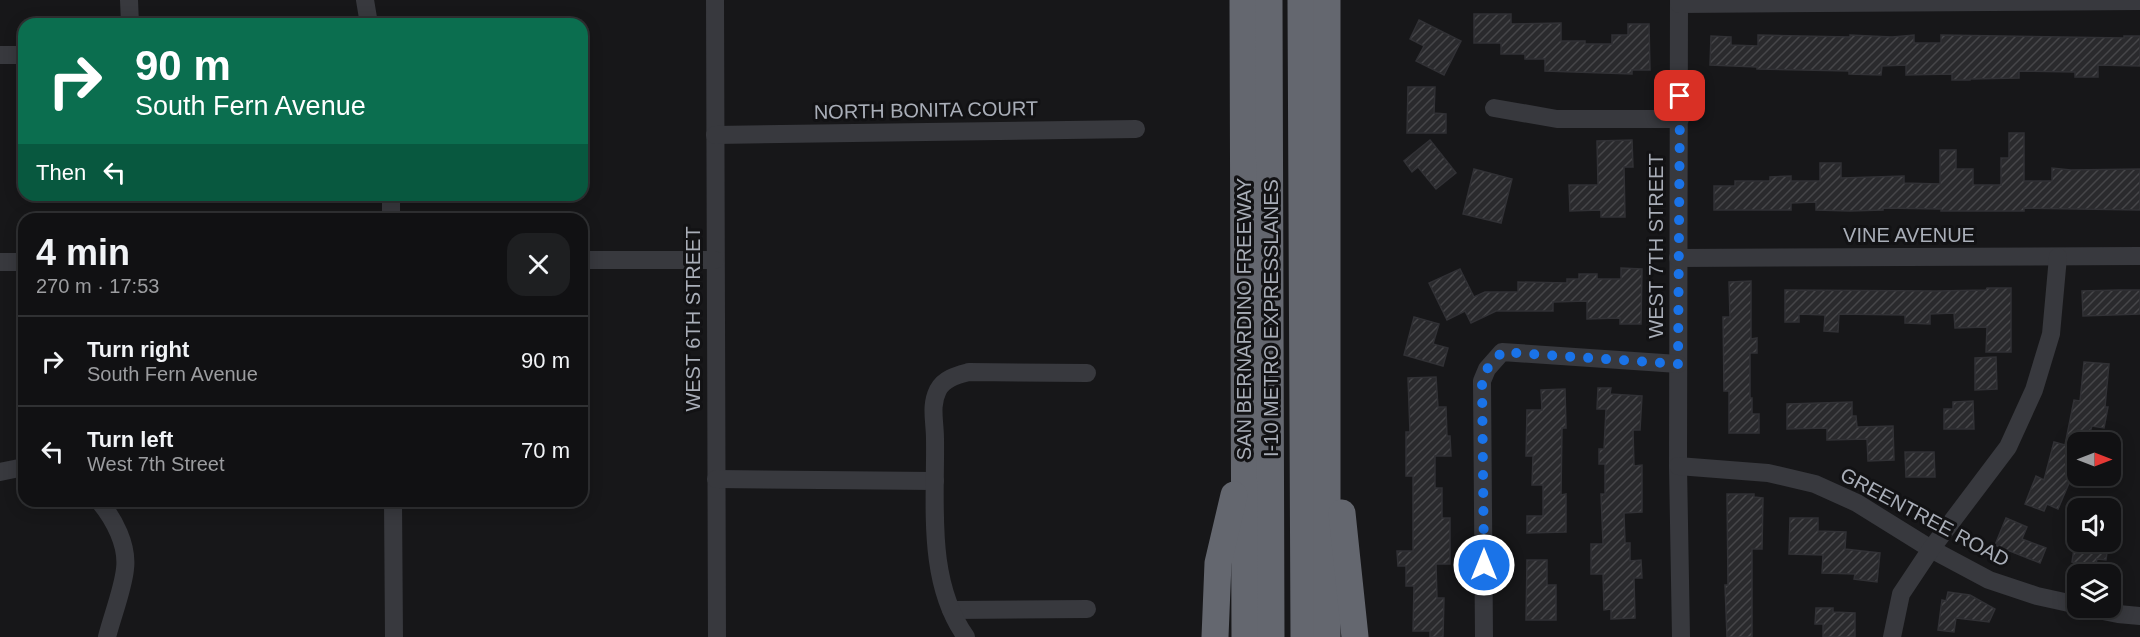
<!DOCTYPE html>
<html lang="en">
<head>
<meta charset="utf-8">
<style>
  :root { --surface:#111113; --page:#1e1f21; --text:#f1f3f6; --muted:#9c9da0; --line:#303133 }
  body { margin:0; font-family:Helvetica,sans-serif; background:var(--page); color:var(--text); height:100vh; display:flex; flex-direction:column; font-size:22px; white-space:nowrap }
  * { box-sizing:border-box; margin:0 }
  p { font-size:20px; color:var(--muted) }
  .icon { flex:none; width:33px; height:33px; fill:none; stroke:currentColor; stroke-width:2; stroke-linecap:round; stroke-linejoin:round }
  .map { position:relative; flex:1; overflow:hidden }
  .panel { position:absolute; left:18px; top:213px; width:570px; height:294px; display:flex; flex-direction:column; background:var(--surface); border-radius:18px; box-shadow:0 3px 15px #0003,0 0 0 2px var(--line) }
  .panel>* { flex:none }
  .banner { position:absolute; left:18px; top:18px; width:570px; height:183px; border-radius:18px; box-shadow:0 3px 15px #0003,0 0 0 2px var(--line); background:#0b6e4f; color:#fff; overflow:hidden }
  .needle { width:39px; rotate:90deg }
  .fabs { position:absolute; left:2067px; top:432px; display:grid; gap:12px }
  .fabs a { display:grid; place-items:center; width:54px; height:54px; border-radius:12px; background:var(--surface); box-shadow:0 3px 15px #0003,0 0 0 2px var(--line); font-size:30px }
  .pin { position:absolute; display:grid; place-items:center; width:51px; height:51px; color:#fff; margin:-26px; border-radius:12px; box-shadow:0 3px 9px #0006 }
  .me { position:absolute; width:66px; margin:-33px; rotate:0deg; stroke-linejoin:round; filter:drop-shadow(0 0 4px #0008) }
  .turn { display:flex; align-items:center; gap:21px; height:126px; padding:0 18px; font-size:27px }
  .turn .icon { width:78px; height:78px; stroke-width:2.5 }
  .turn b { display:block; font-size:42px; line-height:51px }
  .then { display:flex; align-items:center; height:57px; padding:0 18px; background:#0003; gap:12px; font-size:22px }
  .round { display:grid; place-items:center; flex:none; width:63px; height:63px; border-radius:18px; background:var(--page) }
  .summary { display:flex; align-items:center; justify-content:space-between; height:102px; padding:0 18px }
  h1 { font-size:36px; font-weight:600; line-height:45px }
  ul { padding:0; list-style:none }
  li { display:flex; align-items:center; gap:18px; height:90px; padding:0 18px; border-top:2px solid var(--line) }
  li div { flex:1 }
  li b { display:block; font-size:22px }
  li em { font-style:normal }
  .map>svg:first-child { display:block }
  .building { fill:url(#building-hatch); stroke:#313135; stroke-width:1.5 }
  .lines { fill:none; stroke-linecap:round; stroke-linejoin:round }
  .minor { stroke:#38393e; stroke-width:18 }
  .highway { stroke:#64676f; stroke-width:27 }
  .route { stroke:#1a73e8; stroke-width:10; stroke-dasharray:0 18 }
  .labels { text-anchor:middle; stroke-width:6; stroke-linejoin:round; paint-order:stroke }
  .street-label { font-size:20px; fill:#a9aeb8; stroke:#121214 }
</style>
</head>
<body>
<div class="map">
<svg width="2140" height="637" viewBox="0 0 2140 637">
  <defs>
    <pattern id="building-hatch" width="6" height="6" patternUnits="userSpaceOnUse" patternTransform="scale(1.5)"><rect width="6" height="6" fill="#2a2a2d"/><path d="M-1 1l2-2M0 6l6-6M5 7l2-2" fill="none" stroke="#464649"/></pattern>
  </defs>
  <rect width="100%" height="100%" fill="#171719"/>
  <g class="building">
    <polygon points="1474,14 1511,14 1511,24 1561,23 1561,41 1585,41 1585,44 1612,44 1612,35 1628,35 1628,24 1649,24 1650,70 1632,70 1632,74 1545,71 1545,59 1525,59 1525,54 1501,54 1501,43 1474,43"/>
    <polygon points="1419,20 1461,41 1444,75 1416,61 1424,46 1410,39"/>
    <polygon points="1758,35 1850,37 1850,35 1892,37 1914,35 1914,43 1941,43 1941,35 2124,38 2124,36 2140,36 2140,66 2098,65 2098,77 2075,77 2075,72 2019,71 2019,78 1970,79 1970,80 1952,80 1952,74 1906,75 1906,65 1882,66 1881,75 1849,74 1849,71 1757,69 1757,67 1710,65 1711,36 1731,37 1731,45 1758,46"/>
    <polygon points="1408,87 1435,87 1434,113 1446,114 1446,133 1407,133"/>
    <polygon points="2009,133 2024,133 2024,181 2052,181 2052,168 2071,170 2140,169 2140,210 2024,208 2024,211 1941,211 1941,209 1883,208 1883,210 1850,211 1816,210 1816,202 1791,203 1791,210 1714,210 1714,186 1735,186 1735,181 1770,181 1770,177 1791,176 1791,181 1820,181 1820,163 1841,163 1841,178 1904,176 1904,183 1940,184 1940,150 1956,150 1956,169 1973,169 1973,185 2001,185 2001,158 2009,158"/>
    <polygon points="1430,140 1456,173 1436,189 1418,167 1412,172 1404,161"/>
    <polygon points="1632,140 1633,167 1624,167 1625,217 1601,217 1601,210 1570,211 1569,185 1598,185 1597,141"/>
    <polygon points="1474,169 1512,179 1501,223 1463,214"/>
    <polygon points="1621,268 1642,269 1641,324 1620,324 1620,318 1587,319 1587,301 1553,302 1553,311 1496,311 1471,323 1465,311 1447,320 1429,283 1460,269 1474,297 1485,292 1518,292 1518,282 1567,283 1567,279 1579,279 1579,274 1597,274 1597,279 1621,279"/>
    <polygon points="1751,281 1751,339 1757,338 1757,353 1750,353 1750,398 1752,398 1752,414 1759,414 1759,433 1729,433 1729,391 1724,391 1723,317 1730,317 1729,282"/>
    <polygon points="1987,288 2011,288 2011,352 1986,352 1987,327 1955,328 1954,313 1930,314 1930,324 1905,323 1905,315 1839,314 1838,332 1824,331 1825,315 1799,314 1799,322 1785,322 1785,290 1937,291 1986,290"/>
    <polygon points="2119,290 2140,290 2140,314 2083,316 2082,291"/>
    <polygon points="1414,317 1439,324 1433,344 1448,348 1443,366 1404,355"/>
    <polygon points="1996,357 1997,389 1975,390 1975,358"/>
    <polygon points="2084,362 2109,364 2105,407 2108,407 2104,428 2092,426 2090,432 2078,430 2078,462 2058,509 2047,504 2044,511 2025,504 2036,476 2044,480 2054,442 2065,445 2074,400 2080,401"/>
    <polygon points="1436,377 1438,407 1446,407 1447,436 1450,436 1451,456 1435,456 1435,488 1442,488 1442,518 1450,518 1450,564 1436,564 1437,598 1444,598 1443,637 1430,637 1430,631 1413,631 1414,586 1406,586 1406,566 1398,566 1397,551 1413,551 1413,476 1406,476 1406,432 1410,432 1408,378"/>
    <polygon points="1598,388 1611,388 1610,394 1642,396 1640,430 1633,430 1634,466 1642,465 1642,512 1624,513 1625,543 1630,543 1630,561 1641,560 1642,578 1634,578 1635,618 1611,619 1611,609 1604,610 1603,574 1591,574 1591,544 1603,544 1601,494 1605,494 1605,464 1599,464 1599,449 1604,449 1606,409 1597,409"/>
    <polygon points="1565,389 1566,428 1562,428 1561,495 1566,494 1566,532 1527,533 1527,516 1543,516 1543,485 1532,485 1533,456 1526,456 1527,410 1542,410 1541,390"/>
    <polygon points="1973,401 1974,429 1944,429 1944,409 1953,409 1953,402"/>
    <polygon points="1852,402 1852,416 1856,416 1857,427 1893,426 1894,460 1868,461 1867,439 1827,440 1827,428 1787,429 1787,404"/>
    <polygon points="1905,452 1934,452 1935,477 1906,477"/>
    <polygon points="1727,494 1754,494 1754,497 1763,498 1762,549 1752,549 1752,637 1727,637 1725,585 1728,585"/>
    <polygon points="1790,518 1818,518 1818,531 1846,532 1845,549 1880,553 1877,582 1854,579 1855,574 1822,573 1823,555 1789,554"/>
    <polygon points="2006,518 2027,527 2022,539 2046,548 2040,563 1995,545"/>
    <polygon points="2075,542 2100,542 2100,544 2108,545 2106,560 2097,559 2096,565 2072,562"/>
    <polygon points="1527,560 1547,560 1547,585 1556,585 1556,620 1526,620"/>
    <polygon points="1948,592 1970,595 1995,609 1989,622 1956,618 1954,632 1938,630 1942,600 1946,601"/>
    <polygon points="1816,608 1833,608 1833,612 1855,613 1855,637 1823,637 1823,624 1815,624"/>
  </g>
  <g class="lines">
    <g class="minor">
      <polyline points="129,0 130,24"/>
      <polyline points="365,0 369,24"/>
      <polyline points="715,0 717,637"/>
      <polyline points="1679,0 1678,466 1681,637"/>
      <polyline points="1679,4 2140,1"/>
      <polyline points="0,55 24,55"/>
      <polyline points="1494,108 1557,119 1680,119"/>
      <polyline points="715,135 1136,129"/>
      <polyline points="391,195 391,219"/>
      <polyline points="1678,258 2140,256"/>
      <polyline points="582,260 715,260"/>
      <polyline points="0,262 24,262"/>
      <polyline points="1678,466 1768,473 1815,484 1857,503 1931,549 1989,580 2037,596 2078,605"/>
      <polyline points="0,472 24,467"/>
      <polyline points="716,479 935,481"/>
      <path d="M99 501C114 519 128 545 125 569 123 589 112 617 107 637"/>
      <polyline points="393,501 394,637"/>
      <polyline points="2088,608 2118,614 2140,616"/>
      <polyline points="951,610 1087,609"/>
      <path d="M966 637C926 581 936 504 935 439 935 421 930 406 938 390 944 378 958 375 969 372L1087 373"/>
      <polyline points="1484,637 1482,381 1487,369 1502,352 1678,364"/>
      <polyline points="1892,637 1901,594 1931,549 2008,447 2034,390 2051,334 2058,257"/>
    </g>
    <g class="highway">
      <polyline points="1243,0 1245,637"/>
      <polyline points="1269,0 1271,637"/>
      <polyline points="1301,0 1304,637"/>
      <polyline points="1327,0 1327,637"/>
      <polyline points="1342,513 1355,637"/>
      <polyline points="1215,637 1218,563 1234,495"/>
    </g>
  </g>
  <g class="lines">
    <polyline class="route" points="1484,565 1482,381 1487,369 1502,352 1678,364 1680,96"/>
  </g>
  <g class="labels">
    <g class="street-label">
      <text transform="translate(926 110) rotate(-1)" y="7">NORTH BONITA COURT</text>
      <text x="1909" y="242">VINE AVENUE</text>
      <text transform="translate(1656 246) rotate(-90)" y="7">WEST 7TH STREET</text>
      <text transform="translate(1271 318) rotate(-90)" y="7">I-10 METRO EXPRESSLANES</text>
      <text transform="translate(693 319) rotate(-90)" y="7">WEST 6TH STREET</text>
      <text transform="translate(1244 319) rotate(-90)" y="7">SAN BERNARDINO FREEWAY</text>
      <text transform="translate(1925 517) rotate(28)" y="7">GREENTREE ROAD</text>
    </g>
  </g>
</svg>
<div class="fabs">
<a><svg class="needle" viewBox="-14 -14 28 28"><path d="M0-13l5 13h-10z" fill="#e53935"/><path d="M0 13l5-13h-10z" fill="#9c9da0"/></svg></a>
<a><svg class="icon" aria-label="sound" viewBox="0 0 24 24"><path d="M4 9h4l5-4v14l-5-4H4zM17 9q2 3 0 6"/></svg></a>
<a><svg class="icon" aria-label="layers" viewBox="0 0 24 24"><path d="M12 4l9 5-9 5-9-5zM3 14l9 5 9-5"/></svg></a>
</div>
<div class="pin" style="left:1680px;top:96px;background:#d93025"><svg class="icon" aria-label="arrive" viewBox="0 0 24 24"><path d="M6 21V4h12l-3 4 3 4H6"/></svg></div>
<svg class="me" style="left:1484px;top:565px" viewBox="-20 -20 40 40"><circle r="17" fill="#1a73e8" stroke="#fff" stroke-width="3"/><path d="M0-11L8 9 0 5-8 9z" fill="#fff"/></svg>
<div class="banner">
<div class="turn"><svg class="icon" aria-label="right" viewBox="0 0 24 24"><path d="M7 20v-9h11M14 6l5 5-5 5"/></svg><div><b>90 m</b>South Fern Avenue</div></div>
<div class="then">Then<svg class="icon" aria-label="left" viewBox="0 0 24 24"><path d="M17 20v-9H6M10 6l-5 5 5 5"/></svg></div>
</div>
<section class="panel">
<div class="summary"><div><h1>4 min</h1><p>270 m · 17:53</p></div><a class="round"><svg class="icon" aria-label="close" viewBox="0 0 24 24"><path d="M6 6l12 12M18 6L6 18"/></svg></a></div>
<ul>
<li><svg class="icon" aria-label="right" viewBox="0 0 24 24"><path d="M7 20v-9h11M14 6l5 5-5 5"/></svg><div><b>Turn right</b><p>South Fern Avenue</p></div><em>90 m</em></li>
<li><svg class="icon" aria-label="left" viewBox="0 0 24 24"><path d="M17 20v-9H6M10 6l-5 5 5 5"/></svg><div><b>Turn left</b><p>West 7th Street</p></div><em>70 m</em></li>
</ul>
</section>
</div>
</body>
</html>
